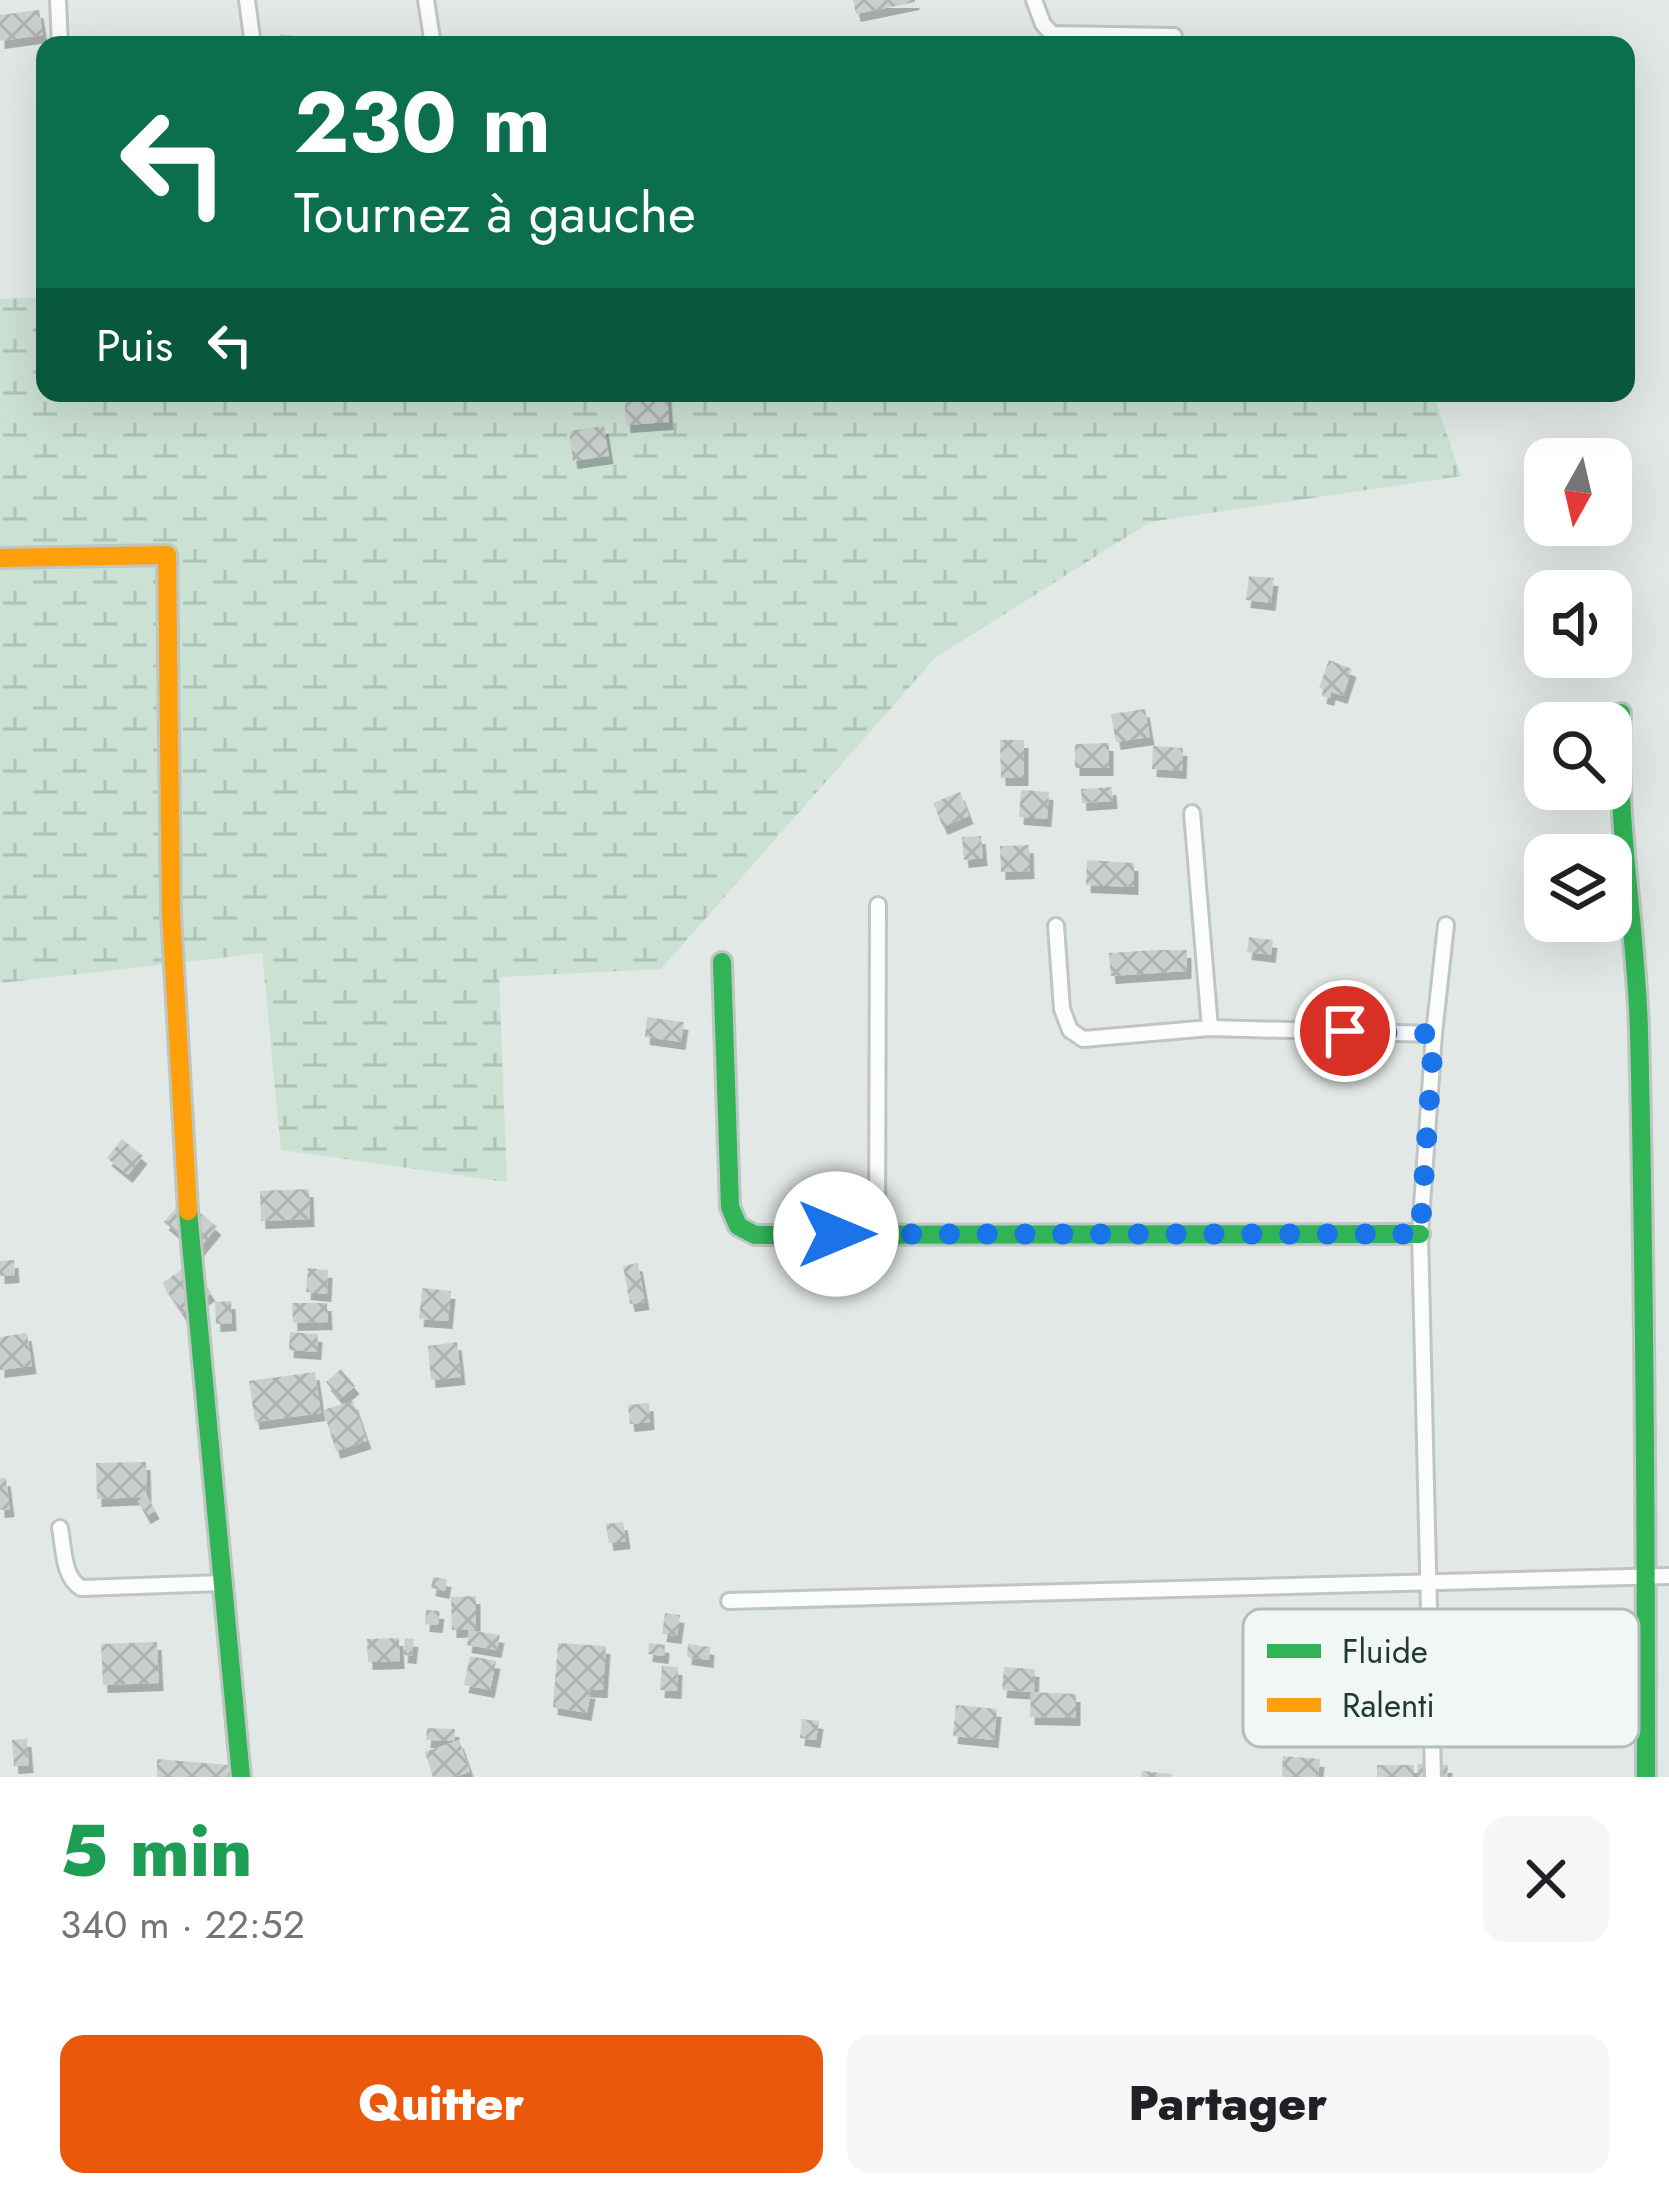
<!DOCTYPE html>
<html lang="fr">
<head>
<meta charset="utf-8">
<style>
  :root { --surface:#fff; --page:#f6f6f6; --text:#202124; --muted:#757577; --accent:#ea580c }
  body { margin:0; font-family:Jost,sans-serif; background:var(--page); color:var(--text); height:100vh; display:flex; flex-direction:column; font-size:45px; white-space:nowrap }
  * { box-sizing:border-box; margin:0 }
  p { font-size:39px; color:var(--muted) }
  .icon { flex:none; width:66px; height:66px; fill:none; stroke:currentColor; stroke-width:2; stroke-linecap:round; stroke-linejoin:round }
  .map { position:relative; height:1777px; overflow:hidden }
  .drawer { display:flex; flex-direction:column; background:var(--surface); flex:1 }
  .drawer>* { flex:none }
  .top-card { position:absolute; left:36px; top:36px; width:1599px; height:366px; border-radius:24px; box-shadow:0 12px 48px #0002; background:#0b6e4f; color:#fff; overflow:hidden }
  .needle { width:78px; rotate:188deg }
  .buttons { position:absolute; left:1524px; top:438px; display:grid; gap:24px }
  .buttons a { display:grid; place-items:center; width:108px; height:108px; border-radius:24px; background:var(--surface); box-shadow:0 12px 48px #0002; font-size:60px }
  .pin { position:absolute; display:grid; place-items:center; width:102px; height:102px; color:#fff; margin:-51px; border:6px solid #fff; border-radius:50%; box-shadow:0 3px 12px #0007 }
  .me { position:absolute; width:132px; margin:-66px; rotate:90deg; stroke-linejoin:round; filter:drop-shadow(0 0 9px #0008) }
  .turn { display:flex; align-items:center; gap:42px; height:252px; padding:0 60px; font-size:54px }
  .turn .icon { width:156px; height:156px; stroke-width:2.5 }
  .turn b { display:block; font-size:84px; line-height:102px }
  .then { display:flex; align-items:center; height:114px; padding:0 60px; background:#0003; gap:24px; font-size:45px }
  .round { display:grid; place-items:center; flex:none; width:126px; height:126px; border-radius:24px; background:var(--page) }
  .head { display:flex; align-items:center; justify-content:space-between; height:204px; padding:0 60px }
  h1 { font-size:72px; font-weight:800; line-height:90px; color:#1e9e55 }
  .action { display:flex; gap:24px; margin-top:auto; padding:24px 60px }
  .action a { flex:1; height:138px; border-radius:24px; background:var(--accent); color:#fff; font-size:48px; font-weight:800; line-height:138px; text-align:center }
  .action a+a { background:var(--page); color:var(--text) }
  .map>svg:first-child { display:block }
  .wetland { fill:url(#wetland-marsh) }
  .building { fill:url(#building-cross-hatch); filter:url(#shadow) }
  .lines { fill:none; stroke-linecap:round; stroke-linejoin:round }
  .street-casing { stroke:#bfc5c2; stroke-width:20 }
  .fast-casing { stroke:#bec6c3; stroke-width:24 }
  .slow-casing { stroke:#bec6c3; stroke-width:24 }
  .street { stroke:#fbfcfb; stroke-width:14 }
  .fast { stroke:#30b455; stroke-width:18 }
  .slow { stroke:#ff9f0a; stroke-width:18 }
  .route { stroke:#1a73e8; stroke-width:21; stroke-dasharray:0 37.8 }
  .key { fill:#f0f7f4; stroke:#b2bebb; stroke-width:3 }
  .key-label { font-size:33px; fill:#213a35 }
</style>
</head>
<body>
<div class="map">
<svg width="1669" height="1777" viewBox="0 0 1669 1777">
  <defs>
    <pattern id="wetland-marsh" width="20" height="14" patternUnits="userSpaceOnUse" patternTransform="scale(3)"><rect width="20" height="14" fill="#cbe1d3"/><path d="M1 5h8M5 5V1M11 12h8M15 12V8" fill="none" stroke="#aec2b6"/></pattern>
    <pattern id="building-cross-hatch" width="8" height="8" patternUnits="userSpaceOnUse" patternTransform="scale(3)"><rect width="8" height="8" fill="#c9cfcd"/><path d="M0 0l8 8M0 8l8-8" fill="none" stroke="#acb2b1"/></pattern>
    <filter id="shadow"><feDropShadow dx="4.5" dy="8" stdDeviation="0" flood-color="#0004"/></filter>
  </defs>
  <rect width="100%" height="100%" fill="#e2e8e5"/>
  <polygon class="wetland" points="45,297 45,393 1433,393 1461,476 1150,522 935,658 661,969 499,977 507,1182 281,1150 262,953 0,983 0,299"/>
  <g class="building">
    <polygon points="853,0 915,0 915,2 856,14"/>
    <polygon points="39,10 43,35 0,41 0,15"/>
    <polygon points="280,34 305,37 304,45 278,45"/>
    <polygon points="624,393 667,393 669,422 626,425"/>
    <polygon points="604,426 609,456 573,461 569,431"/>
    <polygon points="1249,576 1274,578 1271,603 1246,600"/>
    <polygon points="1329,660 1352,669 1343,696 1331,692 1330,698 1322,696 1323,689 1319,688"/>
    <polygon points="1145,709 1150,737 1116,742 1111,714"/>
    <polygon points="1000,740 1024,740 1024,778 1001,778"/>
    <polygon points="1109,743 1109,768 1075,768 1075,744"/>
    <polygon points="1153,746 1183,748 1182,771 1152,769"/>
    <polygon points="1112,787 1113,801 1082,803 1081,789"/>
    <polygon points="1021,790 1049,792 1047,819 1019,817"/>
    <polygon points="960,792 969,816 943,827 933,803"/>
    <polygon points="981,836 983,858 964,860 962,837"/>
    <polygon points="1029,845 1030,871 1001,872 1000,846"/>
    <polygon points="1087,860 1134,863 1134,887 1086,885"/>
    <polygon points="1249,937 1273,940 1271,955 1247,952"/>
    <polygon points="1157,950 1187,950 1187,971 1111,976 1109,953"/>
    <polygon points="647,1017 684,1022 681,1042 645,1037"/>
    <polygon points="122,1139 143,1156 128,1175 107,1158"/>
    <polygon points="309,1189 310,1219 261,1221 260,1191"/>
    <polygon points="184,1199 217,1227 198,1250 164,1222"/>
    <polygon points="14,1260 15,1275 0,1276 0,1261"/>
    <polygon points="638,1263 645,1302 630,1304 623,1266"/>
    <polygon points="190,1264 211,1293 182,1313 162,1283"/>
    <polygon points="308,1268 328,1270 327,1294 306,1292"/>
    <polygon points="422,1288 451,1291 448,1321 419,1319"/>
    <polygon points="231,1301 232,1323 216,1324 215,1302"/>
    <polygon points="292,1303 327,1303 328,1322 293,1323"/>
    <polygon points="290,1332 318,1334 317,1352 289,1350"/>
    <polygon points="27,1333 32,1366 0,1370 0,1337"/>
    <polygon points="457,1342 461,1377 431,1380 428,1346"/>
    <polygon points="341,1369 355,1386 340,1399 326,1382"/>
    <polygon points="315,1372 321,1413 255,1422 249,1381"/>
    <polygon points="353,1401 367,1441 336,1451 323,1410"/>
    <polygon points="649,1403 650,1422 630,1424 628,1405"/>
    <polygon points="146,1462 147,1496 155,1511 146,1516 138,1501 144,1497 97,1499 96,1463"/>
    <polygon points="6,1478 10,1509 0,1510 0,1479"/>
    <polygon points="623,1522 626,1541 609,1543 606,1524"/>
    <polygon points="433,1577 447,1579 445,1591 431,1588"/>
    <polygon points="476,1596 476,1629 452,1630 451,1597"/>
    <polygon points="426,1610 440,1611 438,1625 425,1624"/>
    <polygon points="665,1613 680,1615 677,1636 662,1634"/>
    <polygon points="469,1630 500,1635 497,1650 467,1645"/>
    <polygon points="399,1638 400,1661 368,1662 367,1639"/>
    <polygon points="405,1638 414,1639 412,1656 403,1655"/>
    <polygon points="157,1642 159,1683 103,1685 101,1644"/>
    <polygon points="558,1643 606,1646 603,1690 578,1689 591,1691 587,1713 553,1707"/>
    <polygon points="649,1643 665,1645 664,1656 648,1654"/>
    <polygon points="688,1644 710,1647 709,1660 687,1657"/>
    <polygon points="470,1656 496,1661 490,1690 464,1685"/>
    <polygon points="662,1666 678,1667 677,1691 660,1690"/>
    <polygon points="1004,1667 1035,1669 1034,1692 1002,1690"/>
    <polygon points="1031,1692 1076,1694 1076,1718 1030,1717"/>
    <polygon points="956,1705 997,1709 994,1740 953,1736"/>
    <polygon points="802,1719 819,1721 816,1740 800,1738"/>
    <polygon points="427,1728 455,1729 455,1741 426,1740"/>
    <polygon points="27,1739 29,1765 14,1766 12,1740"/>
    <polygon points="459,1740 470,1772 454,1777 433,1777 425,1752"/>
    <polygon points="1283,1756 1320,1759 1318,1777 1282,1777"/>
    <polygon points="157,1759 228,1765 227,1777 157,1777"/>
    <polygon points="1418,1764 1448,1765 1447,1777 1417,1777"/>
    <rect x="1377" y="1765" width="37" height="12"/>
    <polygon points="1142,1771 1172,1774 1172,1777 1141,1777"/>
  </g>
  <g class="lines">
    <g class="street-casing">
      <g id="street">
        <polyline points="58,0 60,45"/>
        <polyline points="247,0 253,45"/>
        <polyline points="426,0 433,45"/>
        <polyline points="1034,0 1043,24 1052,34 1174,36"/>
        <polyline points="1192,813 1210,1028"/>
        <polyline points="1056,926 1062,1009 1070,1030 1083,1039 1210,1028 1434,1034"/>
        <polyline points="877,1234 878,905"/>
        <path d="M60 1528C64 1549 63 1577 81 1588L222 1583"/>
        <polyline points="729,1601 1669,1576"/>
        <polyline points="1433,1777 1420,1234 1434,1034 1446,925"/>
      </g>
    </g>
    <g class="fast-casing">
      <g id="fast">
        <path d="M1621 713C1615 820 1636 924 1639 1031 1645 1279 1646 1528 1646 1777"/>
        <polyline points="722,962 730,1207 738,1226 755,1235 1420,1234"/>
        <polyline points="188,1211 241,1777"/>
      </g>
    </g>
    <g class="slow-casing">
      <polyline id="slow" points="0,558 167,555 171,913 188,1211"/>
    </g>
    <use href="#street" class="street"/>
    <use href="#fast" class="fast"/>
    <use href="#slow" class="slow"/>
  </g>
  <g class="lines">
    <polyline class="route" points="836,1234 1420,1234 1434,1034 1345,1031"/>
  </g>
  <rect x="1243" y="1609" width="396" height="138" rx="18" class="key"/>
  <rect x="1267" y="1644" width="54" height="14" fill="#30b455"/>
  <rect x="1267" y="1698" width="54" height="14" fill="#ff9f0a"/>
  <g class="key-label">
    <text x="1342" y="1663">Fluide</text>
    <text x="1342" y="1717">Ralenti</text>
  </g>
</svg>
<div class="buttons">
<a><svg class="needle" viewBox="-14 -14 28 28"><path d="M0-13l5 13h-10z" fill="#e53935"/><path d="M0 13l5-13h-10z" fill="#757577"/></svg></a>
<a><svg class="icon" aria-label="sound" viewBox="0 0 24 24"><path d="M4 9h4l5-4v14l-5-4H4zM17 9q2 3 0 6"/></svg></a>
<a><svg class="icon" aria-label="search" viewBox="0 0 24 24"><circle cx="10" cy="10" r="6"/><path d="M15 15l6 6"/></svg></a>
<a><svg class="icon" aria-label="layers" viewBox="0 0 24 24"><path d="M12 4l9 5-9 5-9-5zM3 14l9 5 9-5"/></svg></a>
</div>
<div class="pin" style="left:1345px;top:1031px;background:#d93025"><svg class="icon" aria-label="arrive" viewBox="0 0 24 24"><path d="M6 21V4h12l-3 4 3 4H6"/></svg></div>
<svg class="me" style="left:836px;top:1234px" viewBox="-20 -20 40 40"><circle r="19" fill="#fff"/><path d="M0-13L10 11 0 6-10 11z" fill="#1a73e8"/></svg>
<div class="top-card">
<div class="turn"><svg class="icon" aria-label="left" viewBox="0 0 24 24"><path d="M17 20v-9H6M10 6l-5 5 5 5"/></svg><div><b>230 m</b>Tournez à gauche</div></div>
<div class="then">Puis<svg class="icon" aria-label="left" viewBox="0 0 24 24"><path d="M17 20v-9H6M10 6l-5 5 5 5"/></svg></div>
</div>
</div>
<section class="drawer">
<div class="head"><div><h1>5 min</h1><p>340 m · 22:52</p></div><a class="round"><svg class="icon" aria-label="close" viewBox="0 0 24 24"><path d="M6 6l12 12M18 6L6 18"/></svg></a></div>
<div class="action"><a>Quitter</a><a>Partager</a></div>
</section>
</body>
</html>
